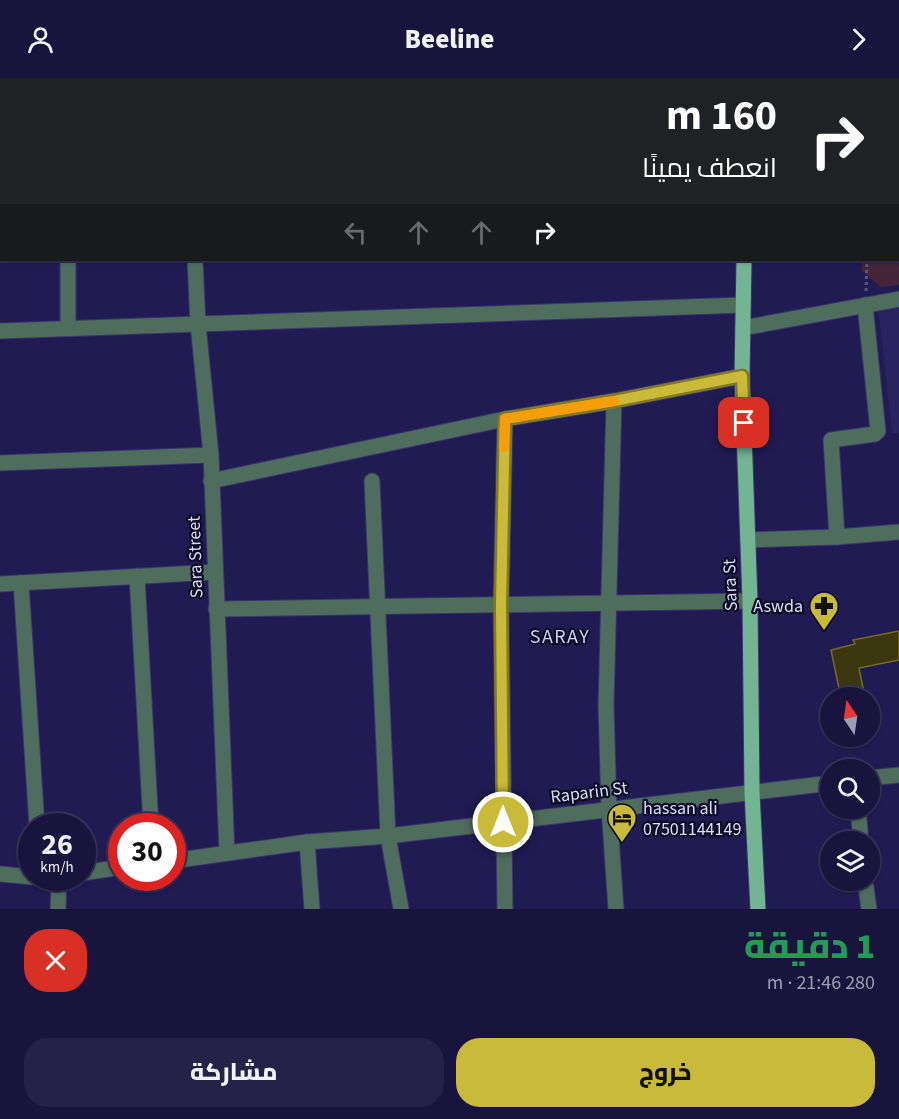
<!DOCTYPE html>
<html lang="ar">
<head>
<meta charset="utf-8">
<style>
  :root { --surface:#18143e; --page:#252149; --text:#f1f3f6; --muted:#9f9eb0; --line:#363358; --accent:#caba39 }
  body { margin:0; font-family:"Source Sans 3",Cairo,sans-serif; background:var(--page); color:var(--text); direction:rtl; height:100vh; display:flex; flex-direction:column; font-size:22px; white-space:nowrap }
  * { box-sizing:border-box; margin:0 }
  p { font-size:20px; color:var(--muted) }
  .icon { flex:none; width:33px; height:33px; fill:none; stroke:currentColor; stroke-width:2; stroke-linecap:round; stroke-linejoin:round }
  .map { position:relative; height:831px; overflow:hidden; direction:ltr }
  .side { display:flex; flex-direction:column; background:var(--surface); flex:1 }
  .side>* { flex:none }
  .top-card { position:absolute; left:0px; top:0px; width:900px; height:183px; box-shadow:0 2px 4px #0004,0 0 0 2px var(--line); direction:rtl; background:#202124; color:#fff; overflow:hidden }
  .needle { width:39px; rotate:347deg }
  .tools { position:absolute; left:820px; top:609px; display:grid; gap:12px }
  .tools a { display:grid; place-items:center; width:60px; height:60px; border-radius:50%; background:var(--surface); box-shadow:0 2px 4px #0004,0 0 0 2px var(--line); font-size:30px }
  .speed { position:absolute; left:18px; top:735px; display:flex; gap:12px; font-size:30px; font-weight:700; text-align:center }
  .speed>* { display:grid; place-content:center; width:78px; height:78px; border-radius:50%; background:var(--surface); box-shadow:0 2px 4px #0004,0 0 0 2px var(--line); line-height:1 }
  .speed small { font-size:15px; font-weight:400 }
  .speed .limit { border:9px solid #d22; background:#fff; color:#111 }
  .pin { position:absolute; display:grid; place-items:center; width:51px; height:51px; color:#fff; margin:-26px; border-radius:12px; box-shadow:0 3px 9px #0006 }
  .me { position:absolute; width:66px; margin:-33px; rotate:0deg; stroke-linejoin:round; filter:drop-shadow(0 0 4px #0008) }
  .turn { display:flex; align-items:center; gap:21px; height:126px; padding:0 24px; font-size:27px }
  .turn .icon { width:78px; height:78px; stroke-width:2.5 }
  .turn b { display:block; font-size:42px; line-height:51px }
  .lanes { display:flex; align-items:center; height:57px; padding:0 24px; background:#0003; justify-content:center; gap:30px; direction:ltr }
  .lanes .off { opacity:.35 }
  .round { display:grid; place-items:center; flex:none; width:63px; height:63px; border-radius:24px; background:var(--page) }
  .headline { display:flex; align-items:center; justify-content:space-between; height:102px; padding:0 24px }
  h1 { font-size:36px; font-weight:800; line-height:45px; color:#1e9e55 }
  .action { display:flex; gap:12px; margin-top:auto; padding:12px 24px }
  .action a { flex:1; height:69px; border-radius:24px; background:var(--accent); color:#111; font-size:24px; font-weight:800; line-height:69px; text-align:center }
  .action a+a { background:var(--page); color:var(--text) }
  header { display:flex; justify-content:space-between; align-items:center; height:78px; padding:0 24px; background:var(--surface); font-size:27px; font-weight:800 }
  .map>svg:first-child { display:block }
  .built { fill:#292360 }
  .green { fill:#452539 }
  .building { fill:#3c360e; stroke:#776d1f; stroke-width:1.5 }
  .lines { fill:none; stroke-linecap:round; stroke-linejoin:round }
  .minor-casing { stroke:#3a366a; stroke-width:17 }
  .major-casing { stroke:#3a366a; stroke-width:17 }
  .path { stroke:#595687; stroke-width:3; stroke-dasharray:3 3; stroke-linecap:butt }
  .minor { stroke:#4e6d5d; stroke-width:15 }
  .major { stroke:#73b493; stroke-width:15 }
  .route-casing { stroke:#837925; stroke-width:15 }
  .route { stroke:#caba39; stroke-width:10 }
  .slow { stroke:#f59e0b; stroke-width:10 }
  .labels { text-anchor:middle; stroke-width:4.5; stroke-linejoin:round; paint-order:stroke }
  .street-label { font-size:18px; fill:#d9dcff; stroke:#0c0b23 }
  .poi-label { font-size:18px; fill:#d9dcff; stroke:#0c0b23; text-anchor:end }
  .neighbourhood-label { font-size:20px; letter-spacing:1.5px; fill:#cdd0fa; stroke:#0c0b23 }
</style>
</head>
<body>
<header><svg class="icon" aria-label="forward" viewBox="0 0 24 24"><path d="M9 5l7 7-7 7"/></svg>Beeline<svg class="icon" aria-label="person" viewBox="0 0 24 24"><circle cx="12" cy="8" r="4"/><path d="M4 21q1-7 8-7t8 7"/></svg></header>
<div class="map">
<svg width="899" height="831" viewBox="0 0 899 831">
  <rect width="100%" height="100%" fill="#201b52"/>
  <polygon class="built" points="899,226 899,355 892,355 878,229"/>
  <polygon class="green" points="899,8 899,207 881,209 862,193 862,182 898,182"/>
  <polygon class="building" points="899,553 899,582 859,590 865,620 841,620 831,572 855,566 853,562"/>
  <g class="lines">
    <g class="minor-casing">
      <g id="minor">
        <polyline points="68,0 68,2"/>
        <polyline points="188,0 188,2"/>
        <polyline points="864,0 894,2"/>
        <polyline points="68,182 68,250"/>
        <polyline points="195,182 198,246 211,377 227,775"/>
        <polyline points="743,250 899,221"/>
        <polyline points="0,253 743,227"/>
        <polyline points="614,323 606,628 609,730 616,831"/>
        <polyline points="0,385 211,377"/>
        <polyline points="211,403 505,341 614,323 742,298"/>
        <polyline points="372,403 388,758 401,831"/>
        <polyline points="837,459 831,362 875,356 878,353 865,227"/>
        <polyline points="748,462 837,459 899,454"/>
        <polyline points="137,498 151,748"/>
        <polyline points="21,505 37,748"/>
        <polyline points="0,506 215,494"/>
        <polyline points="216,531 750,523"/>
        <polyline points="870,700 899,697"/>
        <polyline points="858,730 861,764"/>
        <polyline points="307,764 312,831"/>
        <polyline points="172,783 307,764 388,758 831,705"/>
        <polyline points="82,795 122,789"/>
        <polyline points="0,796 32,799"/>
        <polyline points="865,802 869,831"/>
        <polyline points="58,831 59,800"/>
        <polyline points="505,831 501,527 505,341"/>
      </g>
    </g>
    <g class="major-casing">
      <g id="major">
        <polyline points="741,0 741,2"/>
        <polyline points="744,182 742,298 750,523 752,715 758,831"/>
      </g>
    </g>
    <g class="path">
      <polyline points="898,32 899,32"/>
      <polyline points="898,98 899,97"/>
      <polyline points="898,111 899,111"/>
      <polyline points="866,213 867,182"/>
    </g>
    <use href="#minor" class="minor"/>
    <use href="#major" class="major"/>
  </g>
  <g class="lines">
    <g class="route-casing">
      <polyline id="route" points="503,744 501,527 505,341 614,323 742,298 744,345"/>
    </g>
    <use href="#route" class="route"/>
    <polyline class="slow" points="504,369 505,341 614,323"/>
  </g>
  <defs>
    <g id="pharmacy-pin" transform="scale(1.5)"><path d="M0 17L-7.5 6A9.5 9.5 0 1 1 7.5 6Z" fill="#caba39" stroke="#0c0b23"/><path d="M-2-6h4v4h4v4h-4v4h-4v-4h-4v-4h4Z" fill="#111"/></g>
    <g id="hotel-pin" transform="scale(1.5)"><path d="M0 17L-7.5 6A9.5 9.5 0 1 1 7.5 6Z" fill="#caba39" stroke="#0c0b23"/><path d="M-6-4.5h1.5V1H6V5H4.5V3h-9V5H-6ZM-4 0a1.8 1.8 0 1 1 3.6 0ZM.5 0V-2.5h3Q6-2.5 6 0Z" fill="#111"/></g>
  </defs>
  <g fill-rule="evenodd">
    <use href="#pharmacy-pin" x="824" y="528"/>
    <use href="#hotel-pin" x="622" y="740"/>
  </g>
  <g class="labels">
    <g class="street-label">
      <text transform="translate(195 479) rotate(-92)" y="6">Sara Street</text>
      <text transform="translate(730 507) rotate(-92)" y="6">Sara St</text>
      <text transform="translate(589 714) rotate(-7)" y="6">Raparin St</text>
    </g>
    <g class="poi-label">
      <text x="803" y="534">Aswda</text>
      <text x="643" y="736" text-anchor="start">hassan ali<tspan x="643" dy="21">07501144149</tspan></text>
    </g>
    <g class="neighbourhood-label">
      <text x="560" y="565">SARAY</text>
    </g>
  </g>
</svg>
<div class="tools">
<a><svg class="needle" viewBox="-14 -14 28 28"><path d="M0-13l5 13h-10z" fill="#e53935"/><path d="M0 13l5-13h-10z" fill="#9f9eb0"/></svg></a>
<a><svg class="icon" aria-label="search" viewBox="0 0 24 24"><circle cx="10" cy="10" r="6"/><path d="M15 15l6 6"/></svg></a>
<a><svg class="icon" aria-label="layers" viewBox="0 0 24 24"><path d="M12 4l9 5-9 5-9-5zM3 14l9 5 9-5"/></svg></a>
</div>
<div class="speed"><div>26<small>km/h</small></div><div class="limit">30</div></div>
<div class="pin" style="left:744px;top:345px;background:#d93025"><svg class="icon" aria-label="arrive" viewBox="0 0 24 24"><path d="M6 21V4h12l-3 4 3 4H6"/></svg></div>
<svg class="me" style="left:503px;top:744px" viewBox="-20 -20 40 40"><circle r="17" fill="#caba39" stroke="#fff" stroke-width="3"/><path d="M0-11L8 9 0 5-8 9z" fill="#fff"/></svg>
<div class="top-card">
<div class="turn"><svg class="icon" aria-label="right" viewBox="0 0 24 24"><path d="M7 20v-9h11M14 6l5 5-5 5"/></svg><div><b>160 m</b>انعطف يمينًا</div></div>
<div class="lanes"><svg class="icon off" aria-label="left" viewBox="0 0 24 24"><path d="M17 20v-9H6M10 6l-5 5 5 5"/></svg><svg class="icon off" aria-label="ahead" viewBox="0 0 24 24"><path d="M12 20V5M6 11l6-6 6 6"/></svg><svg class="icon off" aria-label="ahead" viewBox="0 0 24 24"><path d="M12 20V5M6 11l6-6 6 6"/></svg><svg class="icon" aria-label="right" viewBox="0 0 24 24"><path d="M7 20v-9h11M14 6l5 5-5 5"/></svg></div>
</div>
</div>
<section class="side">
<div class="headline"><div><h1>1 دقيقة</h1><p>280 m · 21:46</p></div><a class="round" style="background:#d93025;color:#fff"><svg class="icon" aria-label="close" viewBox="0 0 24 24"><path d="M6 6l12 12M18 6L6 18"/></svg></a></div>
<div class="action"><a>خروج</a><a>مشاركة</a></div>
</section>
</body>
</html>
